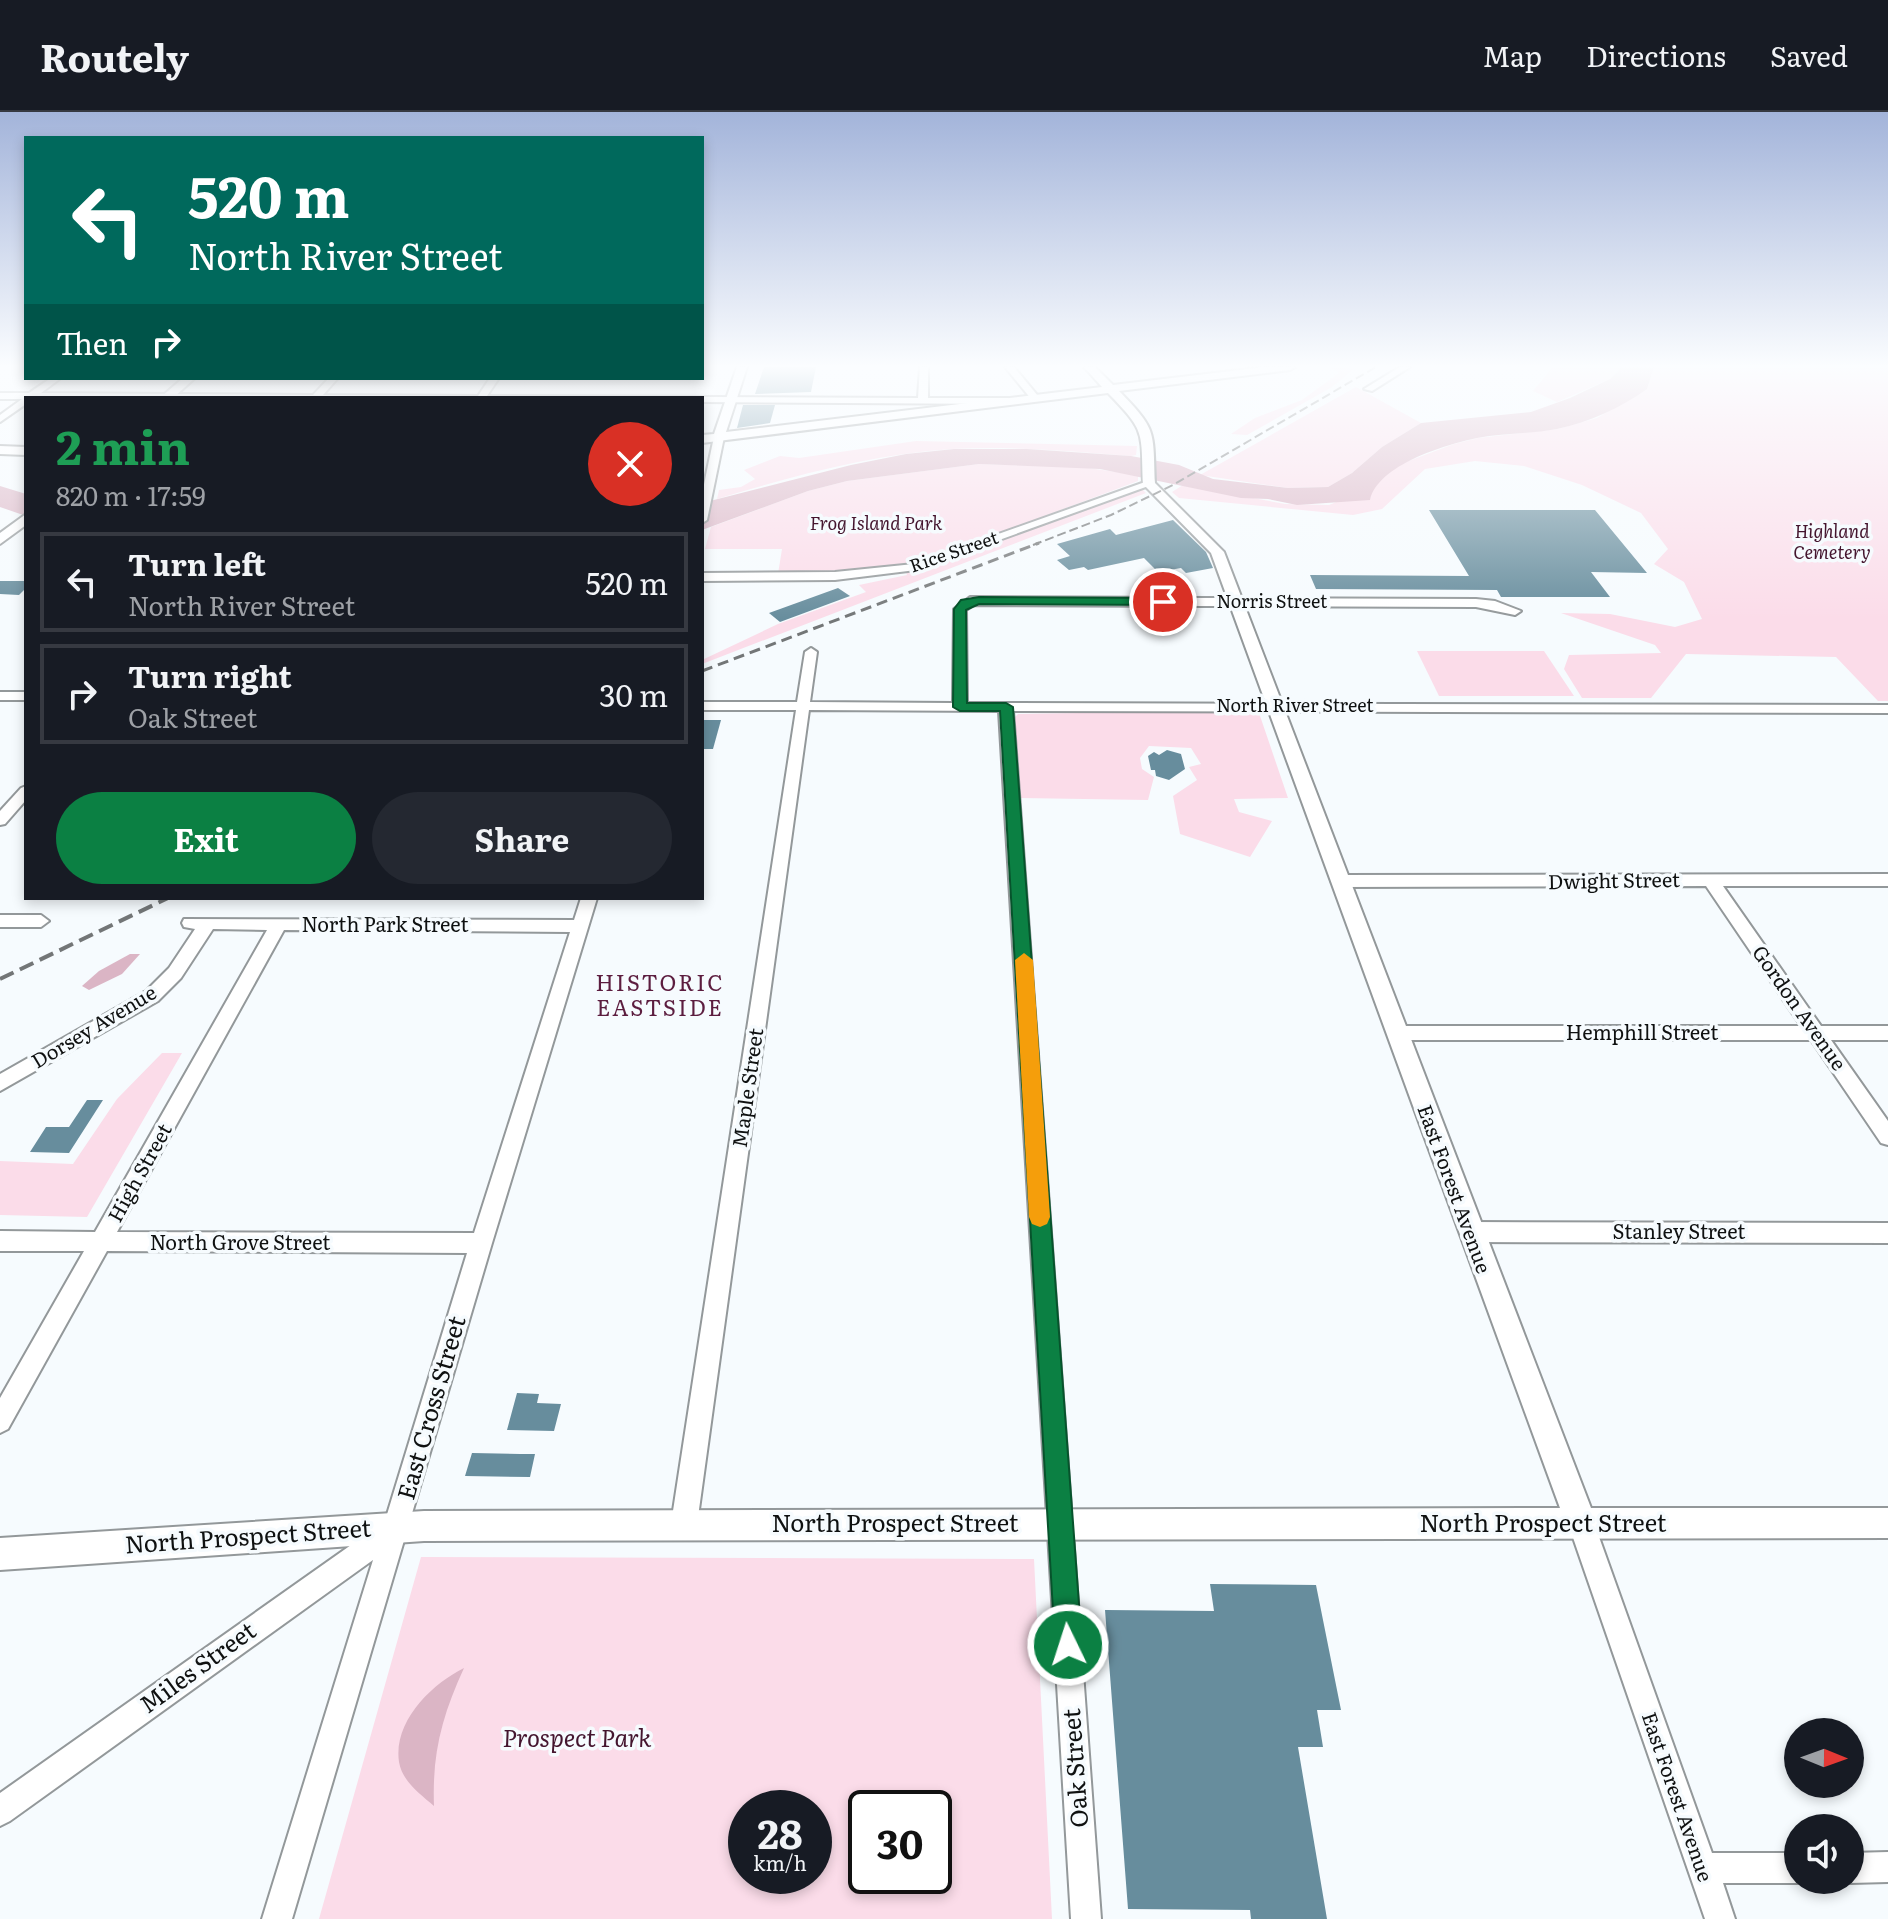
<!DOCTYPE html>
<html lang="en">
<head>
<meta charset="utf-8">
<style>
  :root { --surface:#171b24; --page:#242831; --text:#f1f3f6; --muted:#9ea1a6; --line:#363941; --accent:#0b8043 }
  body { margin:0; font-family:Literata,serif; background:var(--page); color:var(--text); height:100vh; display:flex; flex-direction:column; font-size:30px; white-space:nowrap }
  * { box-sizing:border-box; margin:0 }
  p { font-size:26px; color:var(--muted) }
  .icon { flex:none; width:44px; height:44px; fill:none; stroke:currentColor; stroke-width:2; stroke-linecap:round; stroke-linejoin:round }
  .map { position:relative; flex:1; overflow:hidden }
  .sheet { position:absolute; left:24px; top:284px; width:680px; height:504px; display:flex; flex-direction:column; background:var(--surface); border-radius:0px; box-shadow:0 4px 12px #0003 }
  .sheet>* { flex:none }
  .guide { position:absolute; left:24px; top:24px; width:680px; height:244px; border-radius:0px; box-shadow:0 4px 12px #0003; background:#00695c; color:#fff; overflow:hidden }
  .needle { width:52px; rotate:91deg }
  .controls { position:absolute; left:1784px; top:1606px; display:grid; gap:16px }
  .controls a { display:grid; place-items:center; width:80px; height:80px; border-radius:50%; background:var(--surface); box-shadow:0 4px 12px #0003; font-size:40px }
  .speed { position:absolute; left:728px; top:1678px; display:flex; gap:16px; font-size:40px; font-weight:700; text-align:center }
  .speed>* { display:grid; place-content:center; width:104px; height:104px; border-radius:50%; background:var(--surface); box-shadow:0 4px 12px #0003; line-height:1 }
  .speed small { font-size:20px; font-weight:400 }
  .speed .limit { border:4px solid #111; border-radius:12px; background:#fff; color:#111 }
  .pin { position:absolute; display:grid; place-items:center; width:68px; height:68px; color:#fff; margin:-34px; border:4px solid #fff; border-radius:50%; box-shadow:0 2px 8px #0007 }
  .me { position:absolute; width:88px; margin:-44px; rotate:356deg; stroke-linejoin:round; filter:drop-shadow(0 0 6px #0008) }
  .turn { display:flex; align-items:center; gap:28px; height:168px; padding:0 32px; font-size:36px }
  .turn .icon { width:104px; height:104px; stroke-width:2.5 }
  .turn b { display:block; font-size:56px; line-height:68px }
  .then { display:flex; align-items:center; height:76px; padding:0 32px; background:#0003; gap:16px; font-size:30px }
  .round { display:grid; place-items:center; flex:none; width:84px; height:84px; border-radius:42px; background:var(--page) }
  .overview { display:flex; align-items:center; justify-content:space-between; height:136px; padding:0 32px }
  h1 { font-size:48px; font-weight:700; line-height:60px; color:#1e9e55 }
  .primary-button { display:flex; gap:16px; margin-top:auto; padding:16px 32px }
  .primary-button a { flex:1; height:92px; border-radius:48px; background:var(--accent); color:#fff; font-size:32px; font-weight:700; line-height:92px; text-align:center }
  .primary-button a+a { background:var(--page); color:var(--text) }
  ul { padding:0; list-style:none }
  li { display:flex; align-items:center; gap:24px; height:100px; margin:0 16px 12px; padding:0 16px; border:4px solid var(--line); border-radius:0px }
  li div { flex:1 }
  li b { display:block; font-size:30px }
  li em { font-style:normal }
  header { display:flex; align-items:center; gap:48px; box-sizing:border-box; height:112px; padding:0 40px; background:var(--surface); border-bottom:2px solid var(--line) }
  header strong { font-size:38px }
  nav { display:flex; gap:44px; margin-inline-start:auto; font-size:28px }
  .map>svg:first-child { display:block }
  .green { fill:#fbdce9; fill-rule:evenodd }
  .water { fill:#dbb5c5 }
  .building { fill:#678d9d }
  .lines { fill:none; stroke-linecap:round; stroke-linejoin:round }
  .minor-casing { stroke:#93989a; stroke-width:4 }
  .major-casing { stroke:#93989a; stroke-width:4 }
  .minor { fill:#fff; fill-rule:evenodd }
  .major { fill:#fff; fill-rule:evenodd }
  .rail-far2 { stroke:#737677; stroke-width:2; stroke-dasharray:9 4; stroke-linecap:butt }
  .rail-far1 { stroke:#737677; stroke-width:3; stroke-dasharray:11 6; stroke-linecap:butt }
  .rail { stroke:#737677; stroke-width:4; stroke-dasharray:15 7; stroke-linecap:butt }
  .route { fill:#0b8043; stroke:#07532c; stroke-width:2 }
  .slow { fill:#f59e0b }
  .labels { text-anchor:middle; stroke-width:7; stroke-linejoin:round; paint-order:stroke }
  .far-park-label { font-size:18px; font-style:italic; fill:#44152e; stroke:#f6fbfe }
  .far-street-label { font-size:18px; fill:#0f1111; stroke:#f6fbfe }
  .street-label { font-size:20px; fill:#0f1111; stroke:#f6fbfe }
  .neighbourhood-label { font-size:22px; letter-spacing:2px; fill:#5c1d3f; stroke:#f6fbfe }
  .near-street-label { font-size:24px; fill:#0f1111; stroke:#f6fbfe }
  .near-park-label { font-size:24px; font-style:italic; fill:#44152e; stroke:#f6fbfe }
</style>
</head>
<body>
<header>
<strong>Routely</strong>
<nav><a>Map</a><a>Directions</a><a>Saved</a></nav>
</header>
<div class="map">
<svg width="1888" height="1807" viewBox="0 0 1888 1807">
  <rect width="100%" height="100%" fill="#f6fbfe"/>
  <g class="green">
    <polygon points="1330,255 1354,257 1332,275 1247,323 1231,322 1255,306 1302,288 1339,261"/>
    <polygon points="1553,255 1622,255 1610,267 1557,290 1533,279"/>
    <polygon points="1654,255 1888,255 1888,589 1878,589 1836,545 1686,542 1651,586 1582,586 1564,557 1569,543 1661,541 1655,533 1561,501 1610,502 1675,515 1702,507 1684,470 1654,452 1668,437 1641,401 1582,373 1524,354 1475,349 1425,357 1382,397 1353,403 1179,386 1172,380 1183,373 1285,392 1329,393 1373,375 1398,353 1454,332 1478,326 1558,317 1597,306 1647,277"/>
    <polygon points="1356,275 1421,311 1382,335 1352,361 1328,375 1288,376 1200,363"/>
    <path d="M916 329 1137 334 1136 343 1131 344C1071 339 1012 334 952 337 873 342 793 364 717 387L719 378 741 375 755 367 744 358 780 344 799 346Z"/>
    <polygon points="979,352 1081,355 1138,363 1138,369 920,451 865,460 778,462 782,437 705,437 711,415 808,379 847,369"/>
    <polygon points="1140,375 1146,381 702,552 702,548 778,512 866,480 859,473 907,463 906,460 934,453"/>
    <polygon points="1417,539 1544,539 1574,584 1439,584"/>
    <polygon points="1258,598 1288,686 1234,687 1239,700 1272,709 1250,745 1180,722 1173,684 1197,668 1189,655 1201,652 1191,636 1149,634 1140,646 1142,657 1154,665 1148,688 1021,686 1015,605 1018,602"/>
    <polygon points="162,941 182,941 87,1105 0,1103 0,1049 73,1052 117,987"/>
    <path d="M421 1445 1034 1447 1052 1807H319ZM746 1696H814V1764H746ZM866 1696H934V1764H866Z"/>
  </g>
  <g class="water">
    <path d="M1622 255H1654L1647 277C1620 296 1590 310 1557 317 1531 322 1503 321 1477 326 1444 333 1378 353 1370 388L1297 393 1268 387 1241 386 1100 357 979 352 847 369 808 379 702 418V391L851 353 906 342 954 337H1027L1131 344 1179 353 1213 367 1288 376 1328 375 1352 361 1382 335 1421 311 1531 300 1570 286 1610 267Z"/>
    <polygon points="0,374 26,382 26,404 0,395"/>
    <polygon points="130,842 140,842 122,862 89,878 82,874 99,859"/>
    <path d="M464 1556C442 1604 432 1641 434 1694 420 1682 402 1669 399 1650 393 1609 432 1572 464 1556Z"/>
  </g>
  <g class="building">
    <polygon points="764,255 816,255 811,280 755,282"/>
    <polygon points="743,293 775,293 770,311 737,316"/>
    <polygon points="1429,398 1595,398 1647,461 1591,460 1610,485 1501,485 1497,478 1316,477 1310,463 1469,464"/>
    <polygon points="1173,408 1206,440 1213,456 1186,461 1181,456 1158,460 1144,446 1088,458 1084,455 1069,458 1057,448 1070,444 1057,432 1110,417 1116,423"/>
    <polygon points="0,469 26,469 26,476 19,483 0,482"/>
    <polygon points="838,476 850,484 780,510 769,501"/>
    <polygon points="702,608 721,608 713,637 702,637"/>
    <polygon points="1167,638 1181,642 1185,657 1169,668 1156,664 1155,658 1151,658 1148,644 1154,640 1159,643"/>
    <polygon points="87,988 103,988 69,1041 30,1040 46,1015 69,1015"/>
    <polygon points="517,1281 539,1282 537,1291 561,1292 554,1319 507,1318"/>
    <polygon points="472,1341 520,1342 535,1342 530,1365 465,1364"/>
    <polygon points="1210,1472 1316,1473 1341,1598 1317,1598 1323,1635 1298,1635 1327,1807 1251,1807 1250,1798 1128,1797 1105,1498 1214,1499"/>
  </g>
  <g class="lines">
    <g class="minor-casing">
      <g id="minor">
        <polygon points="920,255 928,255 928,286 1008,286 1013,289 1008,292 702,290 702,286 26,286 26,292 0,310 0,303 22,287 0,287 0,281 29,281 51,266 61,266 41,281 313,283 329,266 338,266 323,283 478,284 490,266 499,266 487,284 918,286"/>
        <polygon points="1005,255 1014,255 1038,284 1038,288 1032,288"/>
        <polygon points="1400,255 1410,255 1372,279 1364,277"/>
        <polygon points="719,322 724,325 707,408 702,411 702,382 714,325"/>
        <polygon points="1145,370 1154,372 916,458 835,468 702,469 702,461 835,460 914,452"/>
        <polygon points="970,485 1476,487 1495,489 1521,499 1515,503 1476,495 973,493 966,498 967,591 1888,593 1888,601 1013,599 1101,1807 1071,1807 999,599 809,598 697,1412 693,1421 684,1425 675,1421 671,1412 796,598 702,598 702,590 797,590 805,540 811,536 817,540 810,590 953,591 954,497"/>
        <rect x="0" y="580" width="26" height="8"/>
        <polygon points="26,674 26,688 5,712 0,713 0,699 21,676"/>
        <polygon points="1888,762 1888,774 1723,774 1821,914 1888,914 1888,928 1831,928 1888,1009 1888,1033 1881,1031 1811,928 1396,928 1390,926 1387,921 1390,916 1396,914 1801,914 1706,774 1339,775 1331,769 1339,763"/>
        <path d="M581 786H597L492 1131 292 1807H262L373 1448 10 1709 0 1714V1681L385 1409 467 1141 107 1139 8 1317 0 1321V1286L84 1139H0V1119L95 1120 267 818 213 817 181 866 158 889 0 979V962L146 879 169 856 195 817 184 815 182 811 184 807 574 808ZM284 818 570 820 474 1121 117 1120Z"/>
        <polygon points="0,803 41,803 49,809 41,815 0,815"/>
        <polygon points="1471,1110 1888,1111 1888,1131 1471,1130 1464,1127 1460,1120 1464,1113"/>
        <polygon points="1581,1398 1590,1402 1594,1411 1712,1741 1798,1741 1798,1768 1805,1768 1798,1771 1723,1771 1735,1807 1705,1807 1568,1411 1572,1402"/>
        <polygon points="1888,1740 1888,1770 1850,1771 1843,1768 1850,1768 1850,1741"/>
      </g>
    </g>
    <g class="major-casing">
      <g id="major">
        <path d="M737 255H747L726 320 1102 275 1084 255H1095L1113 273 1265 255H1295L1290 258 1119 279C1157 318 1153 318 1155 371L1224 440 1591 1396H1888V1426L424 1429 0 1458V1426L424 1399 1560 1396 1211 441 1143 372C1141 319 1146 320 1108 281L702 331V323L714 322Z"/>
        <polygon points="183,266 195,266 173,286 160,286"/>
        <polygon points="0,334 26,335 26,343 0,342"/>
        <polygon points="26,402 26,413 0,432 0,421"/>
      </g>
    </g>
    <use href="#minor" class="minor"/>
    <use href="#major" class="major"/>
    <polyline class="rail-far2" points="1033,433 1111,403 1173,373 1376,255"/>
    <polyline class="rail-far1" points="702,559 1039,431"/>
    <polyline class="rail" points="0,867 168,786"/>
  </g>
  <linearGradient id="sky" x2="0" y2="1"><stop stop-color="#a3b4da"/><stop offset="0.5" stop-color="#fbfdff"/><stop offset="1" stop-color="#fbfdff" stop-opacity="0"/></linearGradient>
  <rect width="1888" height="508" fill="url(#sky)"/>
  <polygon class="route" points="979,485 1163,486 1169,490 1163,493 979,492 966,498 967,591 1006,591 1013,595 1082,1533 1078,1543 1068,1547 1059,1543 1055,1533 1000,599 960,599 953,595 954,497 961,488"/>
  <polygon class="slow" points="1024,841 1033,848 1050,1105 1047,1112 1040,1115 1032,1112 1029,1105 1015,848"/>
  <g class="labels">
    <g class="far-park-label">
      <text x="876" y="418">Frog Island Park</text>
      <text x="1832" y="426">Highland<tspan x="1832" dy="21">Cemetery</tspan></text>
    </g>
    <g class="far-street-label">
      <text transform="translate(954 440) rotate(-19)" y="6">Rice Street</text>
      <text x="1272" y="496">Norris Street</text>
      <text x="1295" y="600">North River Street</text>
    </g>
    <g class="street-label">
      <text transform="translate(1614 769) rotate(-1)" y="7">Dwight Street</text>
      <text x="385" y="820">North Park Street</text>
      <text transform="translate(1799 896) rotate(55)" y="7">Gordon Avenue</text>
      <text transform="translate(94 915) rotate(-31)" y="7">Dorsey Avenue</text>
      <text x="1642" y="928">Hemphill Street</text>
      <text transform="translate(748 976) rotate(-82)" y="7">Maple Street</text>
      <text transform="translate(140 1061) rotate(-61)" y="7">High Street</text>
      <text transform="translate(1454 1077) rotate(70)" y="7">East Forest Avenue</text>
      <text x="1679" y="1127">Stanley Street</text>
      <text x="240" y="1138">North Grove Street</text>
      <text transform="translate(1677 1685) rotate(71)" y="7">East Forest Avenue</text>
    </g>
    <g class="neighbourhood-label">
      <text x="660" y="879">HISTORIC<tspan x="660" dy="25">EASTSIDE</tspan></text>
    </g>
    <g class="near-street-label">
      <text transform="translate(432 1296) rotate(-74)" y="8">East Cross Street</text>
      <text x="895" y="1420">North Prospect Street</text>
      <text x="1543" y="1420">North Prospect Street</text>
      <text transform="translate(248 1425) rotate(-4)" y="8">North Prospect Street</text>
      <text transform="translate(198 1556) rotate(-36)" y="8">Miles Street</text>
      <text transform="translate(1076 1656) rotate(-94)" y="8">Oak Street</text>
    </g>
    <g class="near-park-label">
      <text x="577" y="1635">Prospect Park</text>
    </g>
  </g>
</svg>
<div class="controls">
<a><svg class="needle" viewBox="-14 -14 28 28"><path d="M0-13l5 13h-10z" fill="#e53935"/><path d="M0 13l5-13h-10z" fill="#9ea1a6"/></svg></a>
<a><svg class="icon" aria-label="sound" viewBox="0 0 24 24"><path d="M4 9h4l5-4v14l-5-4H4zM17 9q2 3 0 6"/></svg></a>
</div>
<div class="speed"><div>28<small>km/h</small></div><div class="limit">30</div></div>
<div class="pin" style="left:1163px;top:490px;background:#d93025"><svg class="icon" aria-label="arrive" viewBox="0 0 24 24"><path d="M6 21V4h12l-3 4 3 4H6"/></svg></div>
<svg class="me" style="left:1068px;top:1533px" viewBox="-20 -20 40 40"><circle r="17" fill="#0b8043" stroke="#fff" stroke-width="3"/><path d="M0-11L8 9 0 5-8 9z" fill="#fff"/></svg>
<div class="guide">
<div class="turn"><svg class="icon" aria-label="left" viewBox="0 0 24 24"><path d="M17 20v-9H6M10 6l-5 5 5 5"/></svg><div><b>520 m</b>North River Street</div></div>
<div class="then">Then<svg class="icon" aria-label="right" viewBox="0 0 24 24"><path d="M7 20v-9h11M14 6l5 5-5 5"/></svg></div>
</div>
<section class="sheet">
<div class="overview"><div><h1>2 min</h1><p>820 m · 17:59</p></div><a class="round" style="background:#d93025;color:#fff"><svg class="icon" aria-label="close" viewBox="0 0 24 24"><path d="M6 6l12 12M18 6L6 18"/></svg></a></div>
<ul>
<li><svg class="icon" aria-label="left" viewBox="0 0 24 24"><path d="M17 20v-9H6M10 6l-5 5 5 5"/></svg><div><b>Turn left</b><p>North River Street</p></div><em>520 m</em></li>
<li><svg class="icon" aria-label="right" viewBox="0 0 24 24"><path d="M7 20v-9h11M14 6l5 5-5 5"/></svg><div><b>Turn right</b><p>Oak Street</p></div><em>30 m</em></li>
</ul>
<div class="primary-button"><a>Exit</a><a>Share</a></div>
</section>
</div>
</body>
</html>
